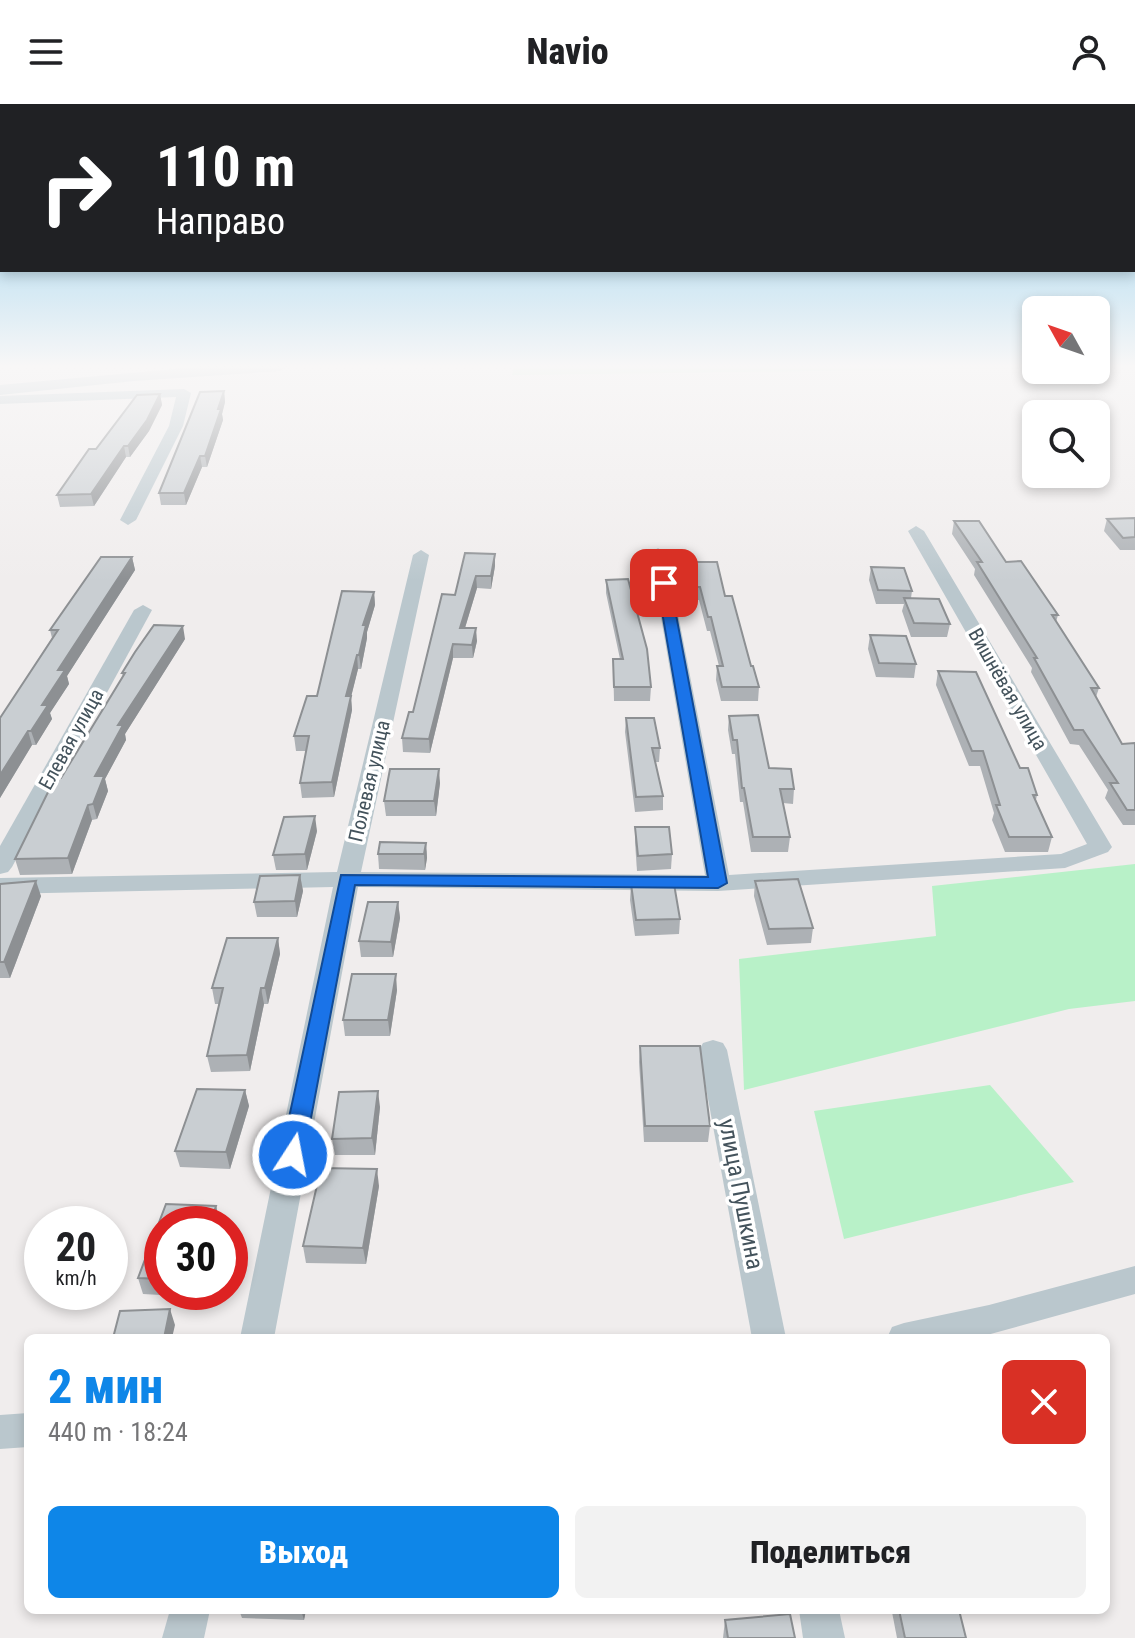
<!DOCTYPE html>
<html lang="ru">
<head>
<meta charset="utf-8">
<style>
  :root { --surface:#fff; --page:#f2f2f2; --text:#202124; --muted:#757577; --accent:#0e86e8 }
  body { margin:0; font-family:"Roboto Condensed",sans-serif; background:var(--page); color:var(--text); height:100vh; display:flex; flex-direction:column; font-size:30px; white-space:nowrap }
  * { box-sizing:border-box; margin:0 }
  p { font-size:26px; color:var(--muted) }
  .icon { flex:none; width:44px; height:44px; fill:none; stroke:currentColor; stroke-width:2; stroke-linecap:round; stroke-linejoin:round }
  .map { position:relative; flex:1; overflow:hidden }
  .details { position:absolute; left:24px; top:1230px; width:1086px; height:280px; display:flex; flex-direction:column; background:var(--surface); border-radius:12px; box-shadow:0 4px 12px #0003 }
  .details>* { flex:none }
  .banner { position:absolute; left:0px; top:0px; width:1136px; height:168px; box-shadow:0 4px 12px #0003; background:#202124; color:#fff; overflow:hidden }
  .needle { width:52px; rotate:310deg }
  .controls { position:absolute; left:1022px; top:192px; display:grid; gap:16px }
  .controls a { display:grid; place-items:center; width:88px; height:88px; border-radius:12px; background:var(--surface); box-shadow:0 4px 12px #0003; font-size:40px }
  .speed { position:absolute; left:24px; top:1102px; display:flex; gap:16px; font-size:40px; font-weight:700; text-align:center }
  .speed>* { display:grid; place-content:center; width:104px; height:104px; border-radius:50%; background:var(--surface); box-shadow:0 4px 12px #0003; line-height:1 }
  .speed small { font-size:20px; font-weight:400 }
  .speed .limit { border:12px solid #d22; background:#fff; color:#111 }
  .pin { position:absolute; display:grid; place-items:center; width:68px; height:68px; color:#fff; margin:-34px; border-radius:16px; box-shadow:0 4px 12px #0006 }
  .me { position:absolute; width:88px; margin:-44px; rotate:11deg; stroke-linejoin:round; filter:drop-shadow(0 0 6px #0008) }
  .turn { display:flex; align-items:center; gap:28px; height:168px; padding:0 24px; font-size:36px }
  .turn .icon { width:104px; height:104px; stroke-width:2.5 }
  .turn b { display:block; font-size:56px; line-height:68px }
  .round { display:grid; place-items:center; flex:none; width:84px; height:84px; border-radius:12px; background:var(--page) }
  .summary { display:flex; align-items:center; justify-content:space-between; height:136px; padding:0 24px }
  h1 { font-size:48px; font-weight:800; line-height:60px; color:var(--accent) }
  .cta { display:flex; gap:16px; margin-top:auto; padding:16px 24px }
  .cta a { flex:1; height:92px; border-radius:12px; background:var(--accent); color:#fff; font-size:32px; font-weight:800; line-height:92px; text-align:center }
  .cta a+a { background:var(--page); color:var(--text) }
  header { display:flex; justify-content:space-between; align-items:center; height:104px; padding:0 24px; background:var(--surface); font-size:36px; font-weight:800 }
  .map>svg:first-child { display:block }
  .green { fill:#b8f1c8 }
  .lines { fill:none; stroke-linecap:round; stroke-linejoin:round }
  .minor { fill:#bac7cd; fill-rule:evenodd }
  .tertiary { fill:#bac7cd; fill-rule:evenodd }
  .wall { fill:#adb1b5 }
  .shaded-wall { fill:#8d9093 }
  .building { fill:#c9ced2; stroke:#8d9093; stroke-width:2 }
  .route { fill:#1a73e8; stroke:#114b97; stroke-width:2 }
  .labels { text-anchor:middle; stroke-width:7; stroke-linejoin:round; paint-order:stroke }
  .street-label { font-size:20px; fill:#44535c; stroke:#fff }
  .near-street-label { font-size:24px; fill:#44535c; stroke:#fff }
</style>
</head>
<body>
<header><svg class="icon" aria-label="menu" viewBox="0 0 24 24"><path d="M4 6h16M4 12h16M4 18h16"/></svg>Navio<svg class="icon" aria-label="person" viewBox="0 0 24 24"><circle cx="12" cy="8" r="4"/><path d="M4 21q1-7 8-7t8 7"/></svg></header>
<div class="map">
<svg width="1135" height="1534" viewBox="0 0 1135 1534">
  <rect width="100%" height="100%" fill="#f0eded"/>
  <g class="green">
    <polygon points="514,262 1036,262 1036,264 512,271"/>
    <polygon points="1135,760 1135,897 1069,905 744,986 739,855 936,832 932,782"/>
    <polygon points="990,981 1074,1078 844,1135 814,1007"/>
  </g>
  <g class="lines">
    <g class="minor">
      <polygon points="184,285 191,289 183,322 136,416 128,421 120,416 169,322 176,293 0,300 0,292"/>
      <polygon points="916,422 924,427 1112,743 1108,748 1065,764 718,787 358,783 274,1234 240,1234 333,783 0,790 0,774 337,768 413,451 421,446 429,451 361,768 705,771 650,449 658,444 666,449 729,771 1061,750 1087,740 908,427"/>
      <polygon points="143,501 152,506 12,763 8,768 0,770 0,742 134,506"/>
      <polygon points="713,936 723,939 727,946 786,1234 752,1234 699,946 703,939"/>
      <polygon points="1135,1162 1135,1190 976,1234 887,1234 892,1223 904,1219 989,1201"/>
      <polygon points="28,1309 28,1343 0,1345 0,1311"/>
      <polygon points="170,1506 210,1506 204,1534 162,1534"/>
      <polygon points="799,1506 839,1506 845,1534 803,1534"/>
    </g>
    <polygon class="tertiary" points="207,262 288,262 280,267 134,277 0,291 0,281"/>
  </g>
  <g class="wall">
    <polygon points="224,287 225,298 222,310 223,316 207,363 202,363 186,401 161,401 159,389"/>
    <polygon points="160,290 162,301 149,327 130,353 126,353 94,402 60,403 57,391 96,345"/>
    <polygon points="1135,414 1135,446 1120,446 1104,427 1107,415"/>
    <polygon points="954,417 1006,458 1058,511 1056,518 1099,584 1096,593 1122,640 1135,639 1135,721 1123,721 1105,694 1108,686 1079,641 1070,640 1031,568 1032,564 974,471 975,465 952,430"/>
    <polygon points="495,450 495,462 491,485 477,484 465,524 477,537 473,554 453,554 430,649 403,648 402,634 413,608 455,491"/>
    <polygon points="132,453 135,466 67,572 69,580 50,609 52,615 36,641 32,641 0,694 0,614 52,534 50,526"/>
    <polygon points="690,458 725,492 759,583 758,597 721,597 716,576 717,562 719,562 710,527 707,527 699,496 695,496 690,471"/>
    <polygon points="871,463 912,487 911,494 950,520 947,533 911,533 902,507 904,500 876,500 869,476"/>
    <polygon points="606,476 651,583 650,597 614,597 613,555 620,555 606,489"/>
    <polygon points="374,488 375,501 367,528 367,534 361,565 358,565 351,593 352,606 334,693 302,694 300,679 306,647 296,647 294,632"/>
    <polygon points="870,531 916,560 914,574 876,573 868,545"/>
    <polygon points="185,535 125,630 126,636 105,675 108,687 97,715 92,716 72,770 20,771 15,755 61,674 123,573 122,569"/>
    <polygon points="938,567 1020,664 1037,691 1036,696 1052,733 1048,748 1005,748 992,716 994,709 980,662 969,662 936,581"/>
    <polygon points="729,612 769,664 794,685 793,700 783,699 790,733 788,748 751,748 743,698 740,698 735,650 732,650 728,626"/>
    <polygon points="626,614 660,644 659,658 655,658 663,692 663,706 635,708 625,628"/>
    <polygon points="440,679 436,712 386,712 384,697"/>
    <polygon points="635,723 672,750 671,765 637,767 635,738"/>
    <polygon points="317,727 307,766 276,766 273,751"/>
    <polygon points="426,739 427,754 425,766 379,765 378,750"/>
    <polygon points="300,771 303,787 297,813 257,813 254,798"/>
    <polygon points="639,774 680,815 679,830 635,832 630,796 631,780 639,780"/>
    <polygon points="755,777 813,824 811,839 767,841 754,792"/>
    <polygon points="0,780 41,792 10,874 0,874"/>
    <polygon points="398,798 400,814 393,853 361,853 359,837"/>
    <polygon points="278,834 280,850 268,900 264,900 250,967 211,968 207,952 220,900 215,900 212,884"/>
    <polygon points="397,886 390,932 345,932 343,916"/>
    <polygon points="640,942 710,1022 708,1038 644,1038 639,958"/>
    <polygon points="245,986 249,1002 230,1065 180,1063 175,1047"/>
    <polygon points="380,1003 375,1051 335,1051 332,1035"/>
    <polygon points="379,1082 366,1160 306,1159 303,1142"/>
    <polygon points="166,1100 216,1102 220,1120 162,1120 162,1188 197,1188 196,1193 143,1190 138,1174"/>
    <polygon points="239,1506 306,1506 304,1516 242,1514"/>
    <polygon points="893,1506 959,1506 966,1534 897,1534 892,1508"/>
    <polygon points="725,1516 795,1534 723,1534"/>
  </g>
  <g class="shaded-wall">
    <polygon points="224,287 225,298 222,310 223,316 207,363 205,352"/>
    <polygon points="160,290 162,301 149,327 130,353 128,342"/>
    <polygon points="124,342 126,353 94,402 91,390"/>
    <polygon points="200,352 202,363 186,401 184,389"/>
    <polygon points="495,450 495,462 491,485 491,472"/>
    <polygon points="132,453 135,466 67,572 69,580 50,609 52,615 36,641 31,627 58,566"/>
    <polygon points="476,472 477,484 461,537 460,524"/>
    <polygon points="374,488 375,501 367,528 367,534 361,565 359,551 363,521"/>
    <polygon points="183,522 185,535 125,630 126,636 105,675 108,687 97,715 93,700 95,672 118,621"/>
    <polygon points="476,524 477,537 473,554 472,541"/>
    <polygon points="453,540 453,554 430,649 429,635"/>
    <polygon points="357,551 358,565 351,593 352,606 334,693 332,678 346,592"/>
    <polygon points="28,627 32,641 0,694 0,671"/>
    <polygon points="439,665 440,679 436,712 434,697"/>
    <polygon points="88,701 92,716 72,770 68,754"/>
    <polygon points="315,712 317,727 307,766 305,750"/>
    <polygon points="426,739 427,754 425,766 424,750"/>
    <polygon points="300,771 303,787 297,813 295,797"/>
    <polygon points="36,777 41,792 10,874 4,858"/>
    <polygon points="398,798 400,814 393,853 391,838"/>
    <polygon points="278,834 280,850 268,900 265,884"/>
    <polygon points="396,870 397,886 390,932 388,916"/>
    <polygon points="261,884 264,900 250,967 247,951"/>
    <polygon points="245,986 249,1002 230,1065 226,1048"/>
    <polygon points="378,987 380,1003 375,1051 372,1034"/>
    <polygon points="377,1065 379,1082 366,1160 363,1144"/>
    <polygon points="216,1102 220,1120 210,1120"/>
    <polygon points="170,1205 175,1221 172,1234 164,1234"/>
    <polygon points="301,1506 306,1506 304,1516"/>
  </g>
  <g class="building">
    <polygon points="224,287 218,305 221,305 205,352 200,352 184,389 159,389 200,288"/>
    <polygon points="160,290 147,316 128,342 124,342 91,390 57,391 89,345 96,345 137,291"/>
    <polygon points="1135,414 1135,433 1123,434 1107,415"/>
    <polygon points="954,417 979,417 1006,458 1021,457 1047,495 1058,511 1052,511 1099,584 1091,584 1122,640 1135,639 1135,706 1127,706 1110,679 1118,679 1083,626 1074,626 1034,554 1037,554 977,458 982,458"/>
    <polygon points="465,449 495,450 491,472 476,472 460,524 476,524 472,541 453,540 429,635 402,634 409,608 413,608 442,490 455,491"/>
    <polygon points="101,453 132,453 58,566 65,566 42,601 48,601 31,627 28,627 0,671 0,614 58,526 50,526"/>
    <polygon points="690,458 717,458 725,492 732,492 751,562 753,562 759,583 722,583 717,562 723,562 711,513 708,513 700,483 696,483"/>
    <polygon points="871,463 904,464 912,487 878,486"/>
    <polygon points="628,475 647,545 651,583 614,583 613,555 623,555 606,476"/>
    <polygon points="342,487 374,488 363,521 366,521 359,551 357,551 346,592 351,592 332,678 300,679 309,632 294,632 307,592 317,592"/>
    <polygon points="904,494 939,495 950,520 914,519"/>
    <polygon points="154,521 183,522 118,621 123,621 95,672 104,672 93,700 88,701 68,754 15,755 55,674 61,674 125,569 122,569 135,548"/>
    <polygon points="870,531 906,532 916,560 879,559"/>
    <polygon points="938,567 976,568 1020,664 1028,664 1037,691 1033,691 1052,733 1009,733 996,701 1000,701 983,647 972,647"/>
    <polygon points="758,611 769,664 791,665 794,685 780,685 790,733 753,733 744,684 742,684 737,636 733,636 729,612"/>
    <polygon points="626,614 654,614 660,644 652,644 663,692 636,693"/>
    <polygon points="390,665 439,665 434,697 384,697"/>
    <polygon points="315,712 305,750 273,751 284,713"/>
    <polygon points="635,723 669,723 672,750 638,752"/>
    <polygon points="380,738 426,739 424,750 378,750"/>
    <polygon points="300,771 295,797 254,798 260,772"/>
    <polygon points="639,774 673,774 680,815 636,816 631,780 640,780"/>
    <polygon points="798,775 813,824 769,825 755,777"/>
    <polygon points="36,777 4,858 0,858 0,780"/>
    <polygon points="368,798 398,798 391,838 359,837"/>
    <polygon points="227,834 278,834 265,884 261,884 247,951 207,952 223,884 212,884"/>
    <polygon points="352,870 396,870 388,916 343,916"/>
    <polygon points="640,942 700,942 710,1022 645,1022"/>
    <polygon points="197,985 245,986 226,1048 175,1047"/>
    <polygon points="378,987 372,1034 332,1035 339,988"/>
    <polygon points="321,1064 377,1065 363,1144 303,1142"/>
    <polygon points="166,1100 216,1102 210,1120 162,1120 162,1175 138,1174"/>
    <polygon points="170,1205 164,1234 113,1234 120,1207"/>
    <polygon points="899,1506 959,1506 966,1534 905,1534"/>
    <polygon points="790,1510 795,1534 728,1534 725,1516"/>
  </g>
  <linearGradient id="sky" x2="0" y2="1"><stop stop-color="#7fc8ec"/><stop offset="0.55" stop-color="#f8f7f7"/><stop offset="1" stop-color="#f8f7f7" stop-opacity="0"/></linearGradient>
  <rect width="1135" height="477" fill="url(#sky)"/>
  <polygon class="route" points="664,475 670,479 727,779 718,784 355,781 304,1051 301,1057 293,1060 285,1057 281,1051 341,771 708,773 657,479"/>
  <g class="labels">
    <g class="street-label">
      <text transform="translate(1008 585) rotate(60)" y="7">Вишнёвая улица</text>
      <text transform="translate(71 635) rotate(-61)" y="7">Елевая улица</text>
      <text transform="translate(369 677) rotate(-77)" y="7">Полевая улица</text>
    </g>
    <g class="near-street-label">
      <text transform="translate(741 1090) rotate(79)" y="8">улица Пушкина</text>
    </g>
  </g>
</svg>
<div class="controls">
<a><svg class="needle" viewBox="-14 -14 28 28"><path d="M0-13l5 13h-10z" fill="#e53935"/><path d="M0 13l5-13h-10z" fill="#757577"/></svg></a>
<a><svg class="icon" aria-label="search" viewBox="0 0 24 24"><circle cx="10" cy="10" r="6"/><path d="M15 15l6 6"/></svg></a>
</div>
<div class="speed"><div>20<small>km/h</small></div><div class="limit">30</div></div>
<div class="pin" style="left:664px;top:479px;background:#d93025"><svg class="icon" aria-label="arrive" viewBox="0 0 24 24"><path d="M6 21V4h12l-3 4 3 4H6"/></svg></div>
<svg class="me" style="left:293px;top:1051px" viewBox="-20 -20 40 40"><circle r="17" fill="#1a73e8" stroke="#fff" stroke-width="3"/><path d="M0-11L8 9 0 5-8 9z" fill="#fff"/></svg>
<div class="banner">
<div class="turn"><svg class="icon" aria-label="right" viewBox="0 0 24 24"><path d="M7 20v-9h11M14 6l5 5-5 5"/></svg><div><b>110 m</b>Направо</div></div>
</div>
<section class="details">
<div class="summary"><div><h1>2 мин</h1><p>440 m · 18:24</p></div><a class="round" style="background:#d93025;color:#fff"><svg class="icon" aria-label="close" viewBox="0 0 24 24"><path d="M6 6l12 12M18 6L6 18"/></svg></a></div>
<div class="cta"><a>Выход</a><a>Поделиться</a></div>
</section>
</div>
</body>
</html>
